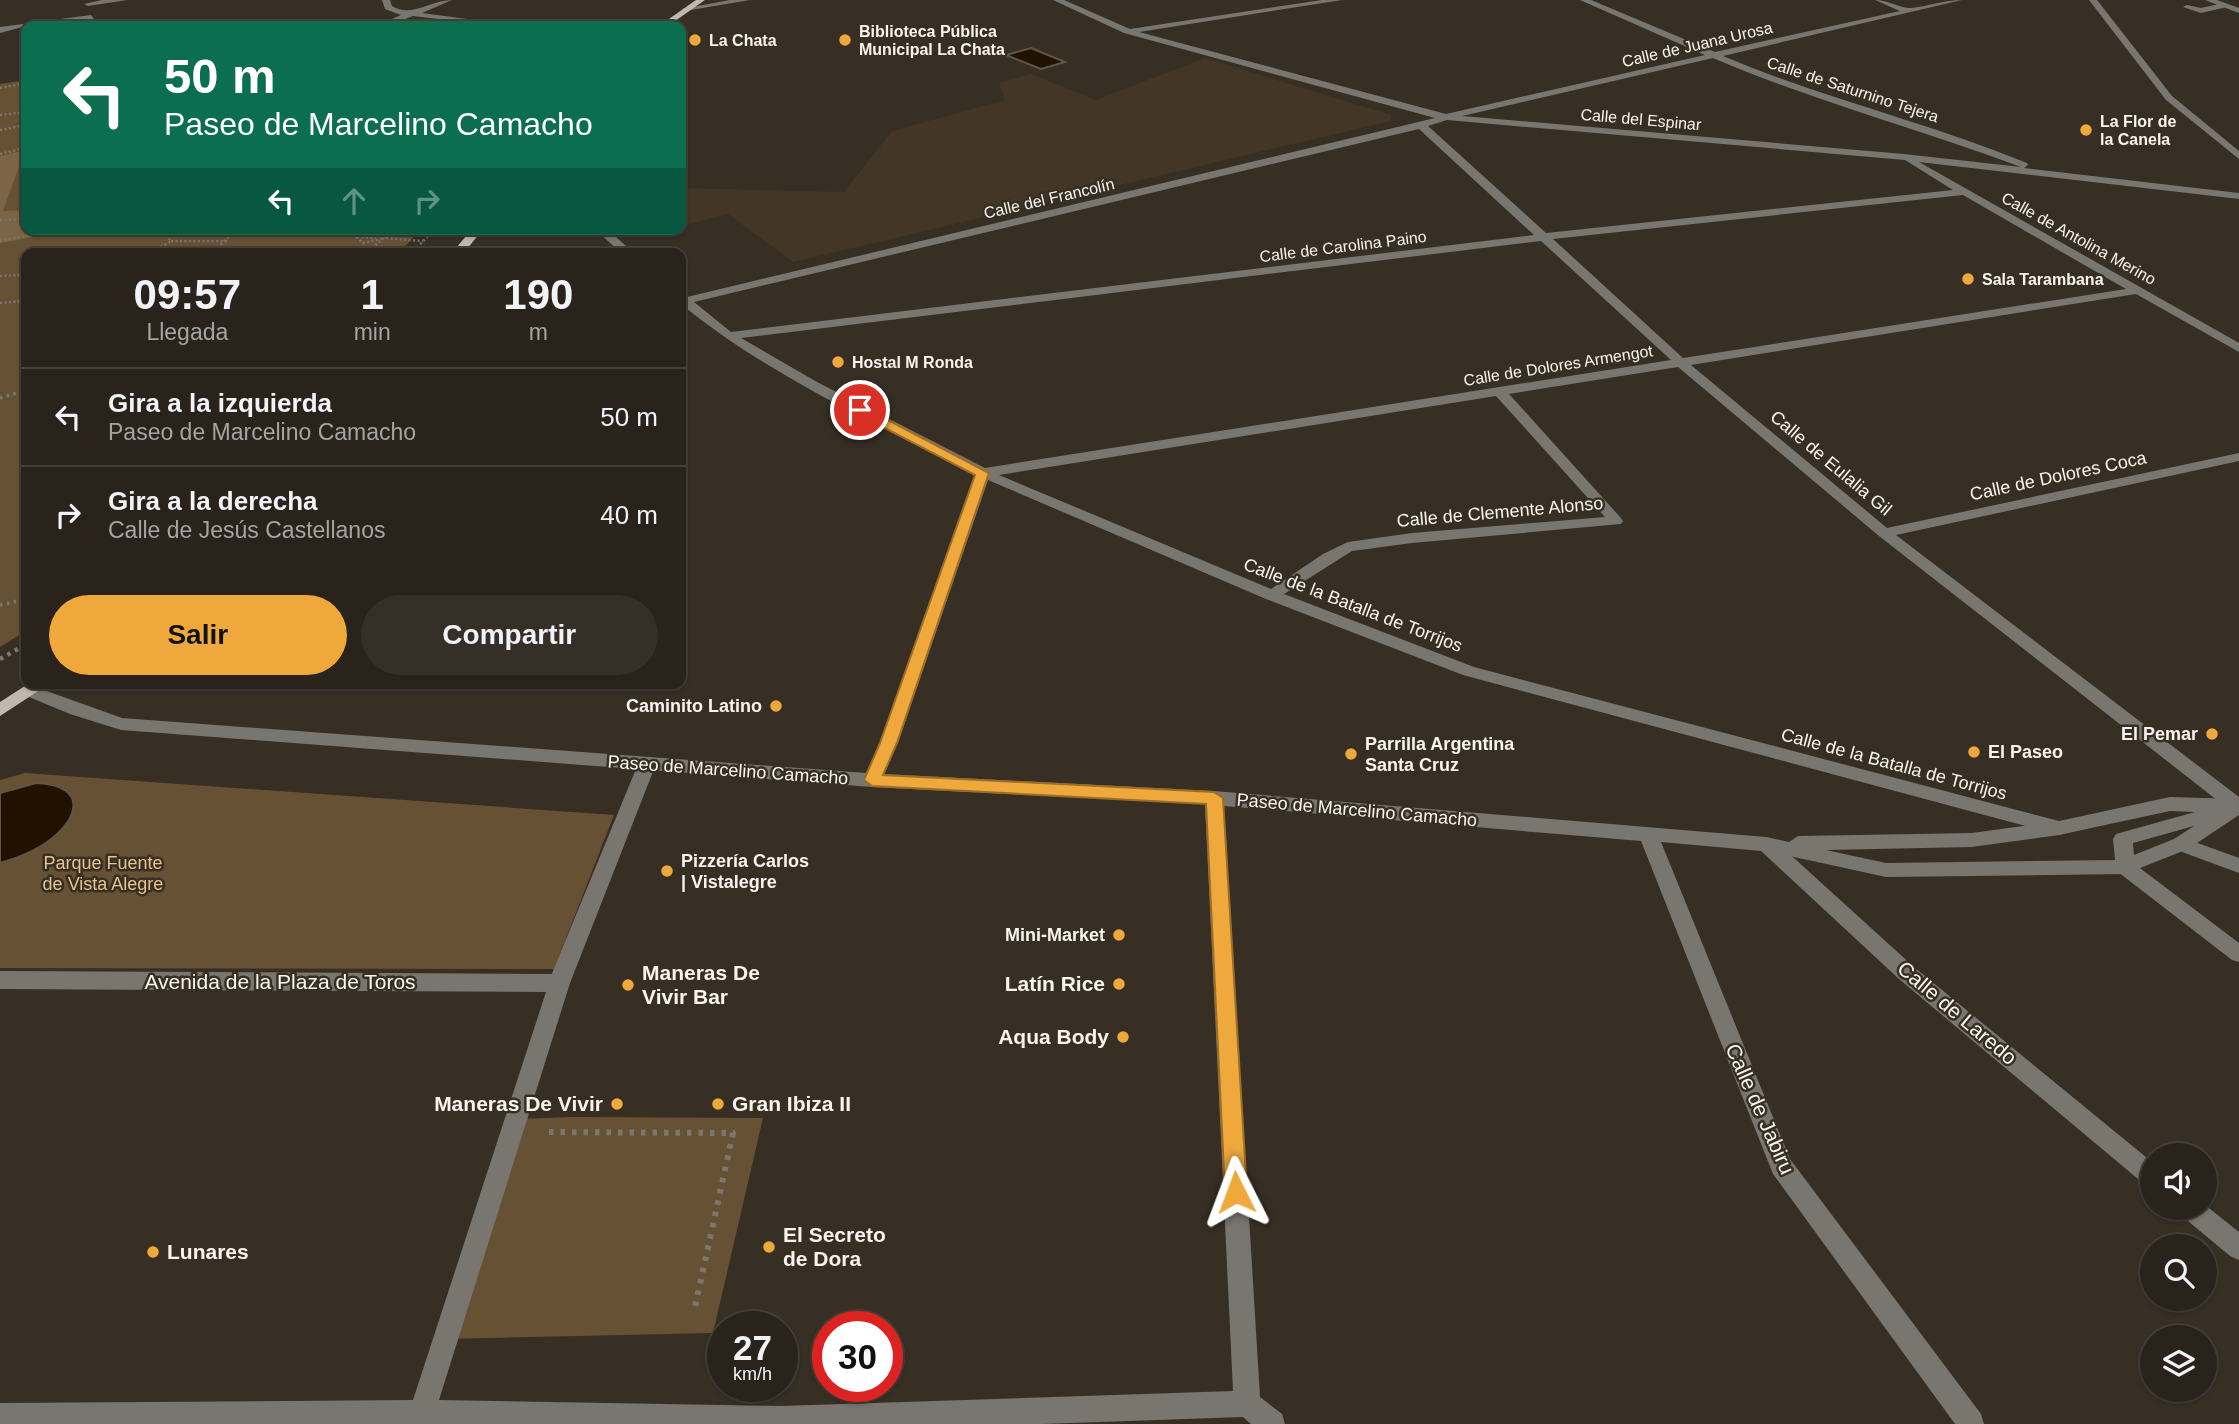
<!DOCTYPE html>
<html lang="es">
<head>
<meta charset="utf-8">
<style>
  :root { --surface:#29231b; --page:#352f28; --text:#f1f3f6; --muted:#a5a4a3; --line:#45403a; --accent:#eea83c }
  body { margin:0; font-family:Arial,sans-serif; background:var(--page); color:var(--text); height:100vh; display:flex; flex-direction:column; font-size:26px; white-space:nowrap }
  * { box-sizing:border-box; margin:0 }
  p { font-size:23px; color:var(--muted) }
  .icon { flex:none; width:38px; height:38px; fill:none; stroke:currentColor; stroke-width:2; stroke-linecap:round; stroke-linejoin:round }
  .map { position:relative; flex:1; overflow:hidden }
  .drawer { position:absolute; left:21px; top:248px; width:665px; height:441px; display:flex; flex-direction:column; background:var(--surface); border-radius:14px; box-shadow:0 2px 5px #0004,0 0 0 2px var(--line) }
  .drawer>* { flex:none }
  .top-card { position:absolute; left:21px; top:21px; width:665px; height:214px; border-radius:14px; box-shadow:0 2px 5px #0004,0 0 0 2px var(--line); background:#0b6e4f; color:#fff; overflow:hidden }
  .controls { position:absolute; left:2140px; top:1143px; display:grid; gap:14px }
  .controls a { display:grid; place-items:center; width:77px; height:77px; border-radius:50%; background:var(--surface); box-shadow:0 2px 5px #0004,0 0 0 2px var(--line); font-size:35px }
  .speed { position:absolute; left:707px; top:1311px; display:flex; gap:14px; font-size:35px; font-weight:700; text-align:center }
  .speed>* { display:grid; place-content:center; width:91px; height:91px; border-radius:50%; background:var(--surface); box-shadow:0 2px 5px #0004,0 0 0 2px var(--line); line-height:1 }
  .speed small { font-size:18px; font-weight:400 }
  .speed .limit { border:10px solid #d22; background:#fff; color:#111 }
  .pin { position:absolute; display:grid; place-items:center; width:60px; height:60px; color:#fff; margin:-30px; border:4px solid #fff; border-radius:50%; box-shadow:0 2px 7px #0007 }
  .me { position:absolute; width:77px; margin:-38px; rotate:357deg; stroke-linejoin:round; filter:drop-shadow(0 0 5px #0008) }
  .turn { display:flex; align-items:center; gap:24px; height:147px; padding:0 28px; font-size:32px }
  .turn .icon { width:91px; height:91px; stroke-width:2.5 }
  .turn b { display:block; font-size:49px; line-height:60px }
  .lanes { display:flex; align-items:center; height:66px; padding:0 28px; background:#0003; justify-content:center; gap:35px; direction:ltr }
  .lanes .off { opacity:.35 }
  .eta { display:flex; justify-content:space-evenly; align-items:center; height:119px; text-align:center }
  .eta b { font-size:42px; font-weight:800; line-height:49px }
  .cta { display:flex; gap:14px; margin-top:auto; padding:14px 28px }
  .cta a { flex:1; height:80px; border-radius:42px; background:var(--accent); color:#111; font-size:28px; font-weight:800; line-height:80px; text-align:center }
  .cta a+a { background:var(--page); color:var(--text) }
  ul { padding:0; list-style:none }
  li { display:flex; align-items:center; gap:21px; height:98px; padding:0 28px; border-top:2px solid var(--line) }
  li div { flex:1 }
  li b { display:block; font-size:26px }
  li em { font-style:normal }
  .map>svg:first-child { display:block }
  .built { fill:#433626 }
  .green { fill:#665135 }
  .forest { fill:#7c6547 }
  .water { fill:#201100; stroke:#615547; stroke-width:2 }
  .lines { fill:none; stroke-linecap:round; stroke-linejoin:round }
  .path-far3 { stroke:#7d766c; stroke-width:2.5; stroke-dasharray:2 2.5; stroke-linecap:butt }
  .path-far2 { stroke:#7d766c; stroke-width:3.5; stroke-dasharray:2.5 4.5; stroke-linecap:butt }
  .path-far1 { stroke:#7d766c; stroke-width:4.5; stroke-dasharray:3.5 5; stroke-linecap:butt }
  .path { stroke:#7d766c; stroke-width:6; stroke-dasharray:4.5 7; stroke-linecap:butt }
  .service { fill:#79756f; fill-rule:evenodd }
  .pedestrian { fill:#79756f; fill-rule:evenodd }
  .minor { fill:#79756f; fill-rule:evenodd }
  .tertiary { fill:#79756f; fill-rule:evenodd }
  .primary { fill:#c1b8ad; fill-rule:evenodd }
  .route { fill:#eea83c; stroke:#9b6d27; stroke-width:2 }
  .poi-dot { fill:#eea83c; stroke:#372f24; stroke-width:2.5 }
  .labels { text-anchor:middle; stroke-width:5; stroke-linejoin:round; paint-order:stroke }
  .far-poi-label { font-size:16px; font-weight:bold; fill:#f9f4ed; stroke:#372f24; text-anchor:start }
  .far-street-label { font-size:16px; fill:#f9f4ed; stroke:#372f24 }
  .street-label { font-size:18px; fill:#f9f4ed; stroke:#372f24 }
  .poi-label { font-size:18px; font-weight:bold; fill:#f9f4ed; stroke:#372f24; text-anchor:end }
  .park-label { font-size:18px; fill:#e9c18c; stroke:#372f24 }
  .near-poi-label { font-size:21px; font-weight:bold; fill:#f9f4ed; stroke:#372f24; text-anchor:start }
  .near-street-label { font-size:21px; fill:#f9f4ed; stroke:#372f24 }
</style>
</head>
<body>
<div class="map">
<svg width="2239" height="1424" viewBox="0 0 2239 1424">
  <rect width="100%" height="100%" fill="#372f24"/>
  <polygon class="built" points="1205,58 1391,115 1391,121 793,262 728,214 681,226 681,188 844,192 892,131 1005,100 999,83 1031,74 1096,100"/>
  <g class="green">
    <polygon points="26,80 26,229 421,229 398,254 26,254 26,631 0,647 0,84"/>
    <polygon points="25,773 614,815 554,969 0,968 0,780"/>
    <polygon points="573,1117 763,1118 713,1333 445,1339 516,1119"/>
  </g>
  <polygon class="forest" points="25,150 3,211 26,210 26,229 76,229 0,243 0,156"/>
  <g class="water">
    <polygon points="1031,48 1065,62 1041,69 1006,55"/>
    <path d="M36 783C92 785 78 824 41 846 28 854 14 859 0 863V793Z"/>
  </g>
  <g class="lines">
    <g class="path-far3">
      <polyline points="0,88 26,83"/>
      <polyline points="0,115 26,112"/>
      <polyline points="0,130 26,125"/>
      <polyline points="0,154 25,148"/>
      <polyline points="0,220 26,219"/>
      <polyline points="356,237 363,243 384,238 396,229"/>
      <polyline points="357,237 376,238"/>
      <polyline points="0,241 60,229"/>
      <polyline points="171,241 227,241"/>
      <polyline points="149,254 171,241 161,229"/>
      <polyline points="211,254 237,229"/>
      <polyline points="365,254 384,238 423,241"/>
      <polyline points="411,254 430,234"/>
      <polyline points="0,276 26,275"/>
      <polyline points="0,303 26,301"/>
    </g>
    <g class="path-far2">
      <polyline points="0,398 26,390"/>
      <polyline points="0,605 26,599"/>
      <polyline points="22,646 26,644"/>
    </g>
    <polyline class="path-far1" points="0,659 25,645"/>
    <polyline class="path" points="549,1132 733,1133 695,1307"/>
    <polygon class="service" points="2224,3 2227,7 2201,13 2183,7 2187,5 2201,8"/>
    <polygon class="pedestrian" points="647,758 656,764 570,983 566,989 559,992 552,989 548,983 638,764"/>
    <g class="minor">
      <polygon points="102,0 127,0 88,6 84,4"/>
      <path d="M382 0H390L392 6C412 18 431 0 452 0L422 13 519 26H496L413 16 387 26H376L401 15 385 9Z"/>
      <path d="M1053 0H1064L1130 29 1322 0H1342L1139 32 1446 114 1705 55 1580 0H1591L1715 52 1900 11 1875 0C1888 0 1901 9 1912 8 1929 6 1945 0 1962 0L1723 56C1822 98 1927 122 2027 163L2028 165 2024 168 2239 193V199L1919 162 2239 343V352L2136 294 1691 365 1887 528 2239 453V461L1896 535 2239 797V813L2231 811 1879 536 1678 367 1509 394 1621 518 1623 521 1621 524 1412 543 1352 551 1284 594 1474 667 2059 821 2066 823 2069 828 2066 833 2059 835 1463 675 1266 599 988 480 898 743 884 774 1214 791 1766 837 1773 839 1914 967 2152 1162V1187L2144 1184 1899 979 1761 851 1661 842 1790 1159 1981 1414 1984 1424H1955L1773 1174 1641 841 1224 806 1260 1397 1282 1414 1285 1424H1251L1243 1417 1042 1424H0V1403L413 1400 546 992 0 989V971L559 974 566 977 570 983 439 1400 781 1406 1233 1391 1205 804 872 787 121 730 70 714 24 695 21 691 30 685 122 718 866 773 880 743 975 475C875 423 769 376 681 304V294L687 297 1435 118 1124 33ZM1713 58C1813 101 1919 129 2021 167L1904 154 1462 116ZM1447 120 1905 160 1953 190 1546 233 1428 126ZM1419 129 1534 235 731 332 694 302ZM1963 195 2126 289 1683 358 1553 239ZM1541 241 1671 360 985 468 817 382 741 338ZM1496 396 1605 517 1412 533 1348 542 1323 554 1271 589 999 475Z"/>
      <polygon points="91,15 94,19 26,26 0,33 0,27"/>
      <polygon points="595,229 607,229 635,254 622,254"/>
      <polygon points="2181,837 2239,858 2239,873 2174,849 2171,844 2174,839"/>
      <polygon points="2125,860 2132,862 2239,943 2239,962 2232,960 2118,872 2115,867 2118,862"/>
      <polygon points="2205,1205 2239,1232 2239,1260 2230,1256 2182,1216 2179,1208 2205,1208"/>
    </g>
    <g class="tertiary">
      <polygon points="730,0 750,0 685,11 681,9"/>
      <polygon points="2089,0 2097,0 2172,96 2239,151 2239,159 2166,100"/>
      <polygon points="2205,0 2217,0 2239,8 2239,13"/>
      <path d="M2170 797 2238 799 2239 815 2188 849 2125 874 1886 877 1766 851 1759 849 1756 844 1759 839 1766 837 1789 842 1798 836 1972 833 2059 821ZM2170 811 2195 812 2116 834 2113 839 2115 860 1886 863 1826 850 1972 847 2059 835ZM2194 826 2174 839 2134 855 2133 843Z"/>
    </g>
    <g class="primary">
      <polygon points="696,0 705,0 668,26 659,26"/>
      <polygon points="472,229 483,229 463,254 451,254"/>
      <polygon points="28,684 49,684 0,716 0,702"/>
    </g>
  </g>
  <polygon class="route" points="856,408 865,408 989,473 897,743 883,775 1214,792 1223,798 1247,1192 1244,1200 1236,1203 1228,1200 1225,1192 1206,804 872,786 864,780 880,743 975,475 856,413"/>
  <g class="poi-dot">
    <circle cx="695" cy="40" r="7"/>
    <circle cx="845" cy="40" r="7"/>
    <circle cx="2086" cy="130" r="7"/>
    <circle cx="1968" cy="279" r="7"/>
    <circle cx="838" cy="362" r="7"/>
    <circle cx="776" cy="706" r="7"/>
    <circle cx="2212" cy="734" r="7"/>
    <circle cx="1974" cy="752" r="7"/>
    <circle cx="1351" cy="754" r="7"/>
    <circle cx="667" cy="871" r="7"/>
    <circle cx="1119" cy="935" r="7"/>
    <circle cx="1119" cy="984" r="7"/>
    <circle cx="628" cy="985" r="7"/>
    <circle cx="1123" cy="1037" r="7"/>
    <circle cx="617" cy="1104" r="7"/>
    <circle cx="718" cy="1104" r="7"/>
    <circle cx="769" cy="1247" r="7"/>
    <circle cx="153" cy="1252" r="7"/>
  </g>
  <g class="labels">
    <g class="far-poi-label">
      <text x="859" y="37">Biblioteca Pública<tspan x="859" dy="18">Municipal La Chata</tspan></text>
      <text x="709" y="46">La Chata</text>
      <text x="2100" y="127">La Flor de<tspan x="2100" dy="18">la Canela</tspan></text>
      <text x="1982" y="285">Sala Tarambana</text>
      <text x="852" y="368">Hostal M Ronda</text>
    </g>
    <g class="far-street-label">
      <text transform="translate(1697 44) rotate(-13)" y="6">Calle de Juana Urosa</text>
      <text transform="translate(1853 89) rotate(18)" y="6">Calle de Saturnino Tejera</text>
      <text transform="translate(1641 119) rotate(5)" y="6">Calle del Espinar</text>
      <text transform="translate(1049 198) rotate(-13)" y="6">Calle del Francolín</text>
      <text transform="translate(2079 238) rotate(29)" y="6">Calle de Antolina Merino</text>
      <text transform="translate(1343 246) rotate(-7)" y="6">Calle de Carolina Paino</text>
      <text transform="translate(1558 365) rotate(-9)" y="6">Calle de Dolores Armengot</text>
    </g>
    <g class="street-label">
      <text transform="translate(1831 463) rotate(40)" y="6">Calle de Eulalia Gil</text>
      <text transform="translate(2058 476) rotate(-12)" y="6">Calle de Dolores Coca</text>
      <text transform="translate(1500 512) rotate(-5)" y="6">Calle de Clemente Alonso</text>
      <text transform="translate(1353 605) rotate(21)" y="6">Calle de la Batalla de Torrijos</text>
      <text transform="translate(1894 764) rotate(15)" y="6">Calle de la Batalla de Torrijos</text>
      <text transform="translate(728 770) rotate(4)" y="6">Paseo de Marcelino Camacho</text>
      <text transform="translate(1357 810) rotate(5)" y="6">Paseo de Marcelino Camacho</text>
    </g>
    <g class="poi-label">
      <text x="762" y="712">Caminito Latino</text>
      <text x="2198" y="740">El Pemar</text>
      <text x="1365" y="750" text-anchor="start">Parrilla Argentina<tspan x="1365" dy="21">Santa Cruz</tspan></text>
      <text x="1988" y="758" text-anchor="start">El Paseo</text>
      <text x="681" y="867" text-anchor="start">Pizzería Carlos<tspan x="681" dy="21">| Vistalegre</tspan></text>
      <text x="1105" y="941">Mini-Market</text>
    </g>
    <g class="park-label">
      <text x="103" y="869">Parque Fuente<tspan x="103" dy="21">de Vista Alegre</tspan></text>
    </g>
    <g class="near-poi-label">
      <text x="642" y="980">Maneras De<tspan x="642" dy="24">Vivir Bar</tspan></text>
      <text x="1105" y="991" text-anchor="end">Latín Rice</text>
      <text x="1109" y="1044" text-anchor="end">Aqua Body</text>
      <text x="603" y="1111" text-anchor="end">Maneras De Vivir</text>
      <text x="732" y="1111">Gran Ibiza II</text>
      <text x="783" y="1242">El Secreto<tspan x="783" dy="24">de Dora</tspan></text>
      <text x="167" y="1259">Lunares</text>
    </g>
    <g class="near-street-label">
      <text x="280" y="989">Avenida de la Plaza de Toros</text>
      <text transform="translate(1957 1013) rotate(40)" y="7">Calle de Laredo</text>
      <text transform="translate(1760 1109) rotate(66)" y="7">Calle de Jabiru</text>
    </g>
  </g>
</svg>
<div class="controls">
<a><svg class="icon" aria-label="sound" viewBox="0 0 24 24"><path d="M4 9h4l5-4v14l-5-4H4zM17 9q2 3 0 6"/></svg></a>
<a><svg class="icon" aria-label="search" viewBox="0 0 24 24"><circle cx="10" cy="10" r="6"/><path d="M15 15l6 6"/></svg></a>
<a><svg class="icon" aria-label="layers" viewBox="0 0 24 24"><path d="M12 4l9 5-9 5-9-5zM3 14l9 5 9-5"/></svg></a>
</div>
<div class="speed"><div>27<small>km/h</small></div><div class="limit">30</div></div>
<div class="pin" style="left:860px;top:410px;background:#d93025"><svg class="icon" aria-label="arrive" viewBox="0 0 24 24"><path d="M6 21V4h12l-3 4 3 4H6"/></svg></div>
<svg class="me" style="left:1236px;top:1192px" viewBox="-20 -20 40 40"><path d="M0-17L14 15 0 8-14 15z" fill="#eea83c" stroke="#fff" stroke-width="4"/></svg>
<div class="top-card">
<div class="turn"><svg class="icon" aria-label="left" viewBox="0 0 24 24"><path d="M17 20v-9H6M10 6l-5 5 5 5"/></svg><div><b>50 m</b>Paseo de Marcelino Camacho</div></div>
<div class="lanes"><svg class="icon" aria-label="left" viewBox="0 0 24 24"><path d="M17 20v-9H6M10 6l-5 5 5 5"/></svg><svg class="icon off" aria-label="ahead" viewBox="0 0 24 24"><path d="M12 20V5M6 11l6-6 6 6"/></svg><svg class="icon off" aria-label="right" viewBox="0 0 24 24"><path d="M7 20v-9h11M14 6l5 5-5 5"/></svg></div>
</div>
<section class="drawer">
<div class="eta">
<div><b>09:57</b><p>Llegada</p></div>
<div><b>1</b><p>min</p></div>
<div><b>190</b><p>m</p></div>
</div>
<ul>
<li><svg class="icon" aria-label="left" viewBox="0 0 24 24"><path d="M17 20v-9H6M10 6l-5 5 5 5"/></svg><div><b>Gira a la izquierda</b><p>Paseo de Marcelino Camacho</p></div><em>50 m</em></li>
<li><svg class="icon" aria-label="right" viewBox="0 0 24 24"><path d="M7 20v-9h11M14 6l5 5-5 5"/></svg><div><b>Gira a la derecha</b><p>Calle de Jesús Castellanos</p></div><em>40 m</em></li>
</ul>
<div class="cta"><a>Salir</a><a>Compartir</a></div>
</section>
</div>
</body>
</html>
